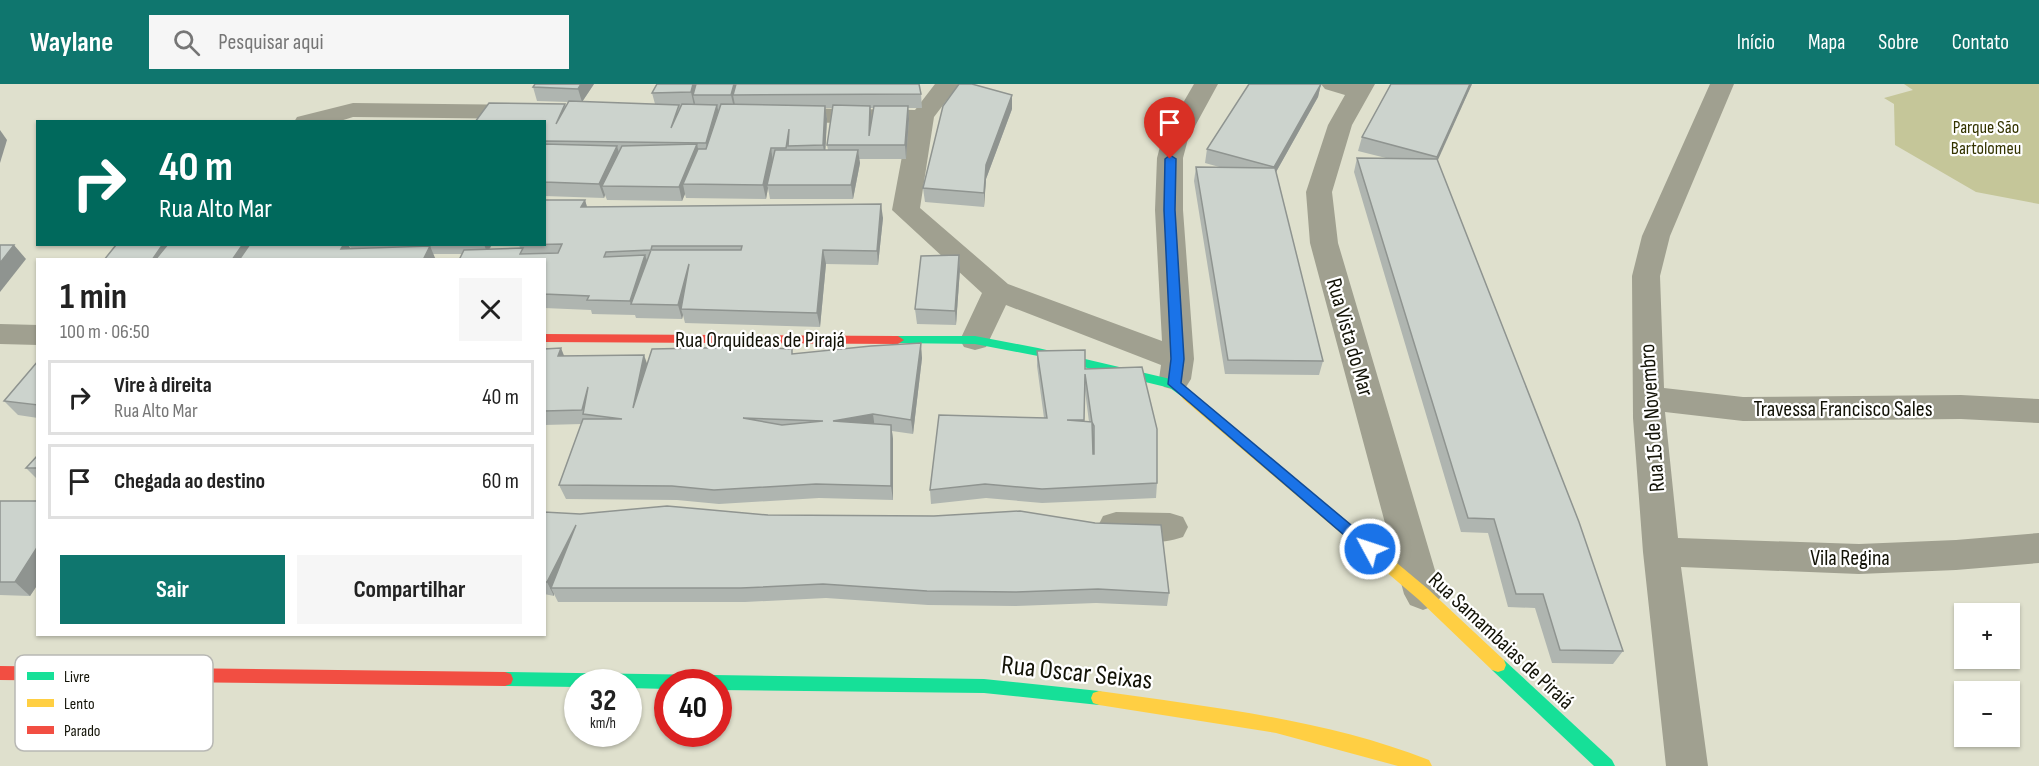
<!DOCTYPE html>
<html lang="pt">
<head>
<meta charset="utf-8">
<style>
  :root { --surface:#fff; --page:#f6f6f6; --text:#222; --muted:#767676; --line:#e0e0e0; --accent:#0f766e }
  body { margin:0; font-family:"Sofia Sans Condensed",sans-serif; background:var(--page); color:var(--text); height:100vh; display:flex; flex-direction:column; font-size:22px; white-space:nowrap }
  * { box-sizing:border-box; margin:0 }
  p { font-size:20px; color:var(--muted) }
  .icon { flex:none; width:33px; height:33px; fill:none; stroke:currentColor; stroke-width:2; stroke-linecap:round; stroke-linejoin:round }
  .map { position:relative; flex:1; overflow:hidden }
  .sheet { position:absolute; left:36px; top:174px; width:510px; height:378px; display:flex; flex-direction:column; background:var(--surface); border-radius:0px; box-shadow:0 2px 4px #0004 }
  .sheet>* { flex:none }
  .top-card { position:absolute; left:36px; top:36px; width:510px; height:126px; border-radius:0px; box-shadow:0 2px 4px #0004; background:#00695c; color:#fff; overflow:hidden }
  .buttons { position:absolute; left:1954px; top:519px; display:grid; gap:12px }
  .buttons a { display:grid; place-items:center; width:66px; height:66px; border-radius:0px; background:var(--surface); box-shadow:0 2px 4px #0004; font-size:30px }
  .speed { position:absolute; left:564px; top:585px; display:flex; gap:12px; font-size:30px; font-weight:700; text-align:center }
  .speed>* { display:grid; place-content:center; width:78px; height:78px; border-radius:50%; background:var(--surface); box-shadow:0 2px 4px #0004; line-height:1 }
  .speed small { font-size:15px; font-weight:400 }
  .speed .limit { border:9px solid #d22; background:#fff; color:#111 }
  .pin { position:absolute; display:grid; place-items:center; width:51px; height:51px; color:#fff; margin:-62px -26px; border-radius:50% 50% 50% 0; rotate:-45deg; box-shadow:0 0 6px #0007 }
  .pin .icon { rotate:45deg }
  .me { position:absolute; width:66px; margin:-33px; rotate:310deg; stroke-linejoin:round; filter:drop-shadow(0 0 4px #0008) }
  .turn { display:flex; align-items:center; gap:21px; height:126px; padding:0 24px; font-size:27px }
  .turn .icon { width:78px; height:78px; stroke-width:2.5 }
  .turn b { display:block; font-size:42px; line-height:51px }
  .round { display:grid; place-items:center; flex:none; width:63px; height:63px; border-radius:0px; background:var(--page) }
  .head { display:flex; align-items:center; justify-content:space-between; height:102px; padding:0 24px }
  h1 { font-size:36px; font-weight:700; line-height:45px }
  .action { display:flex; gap:12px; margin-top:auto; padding:12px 24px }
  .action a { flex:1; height:69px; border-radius:0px; background:var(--accent); color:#fff; font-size:24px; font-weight:700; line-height:69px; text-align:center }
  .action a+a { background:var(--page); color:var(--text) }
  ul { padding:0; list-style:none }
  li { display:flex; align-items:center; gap:18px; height:75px; margin:0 12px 9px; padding:0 12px; border:3px solid var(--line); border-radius:0px }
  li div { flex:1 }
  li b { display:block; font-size:22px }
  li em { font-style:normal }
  header { display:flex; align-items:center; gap:36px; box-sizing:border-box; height:84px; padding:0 30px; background:var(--accent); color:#fff }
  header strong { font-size:28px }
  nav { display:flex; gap:33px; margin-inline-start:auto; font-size:21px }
  .search { width:420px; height:54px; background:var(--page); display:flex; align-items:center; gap:15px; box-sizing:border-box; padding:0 21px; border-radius:0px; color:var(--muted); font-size:22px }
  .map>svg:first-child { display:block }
  .forest { fill:#c5c699 }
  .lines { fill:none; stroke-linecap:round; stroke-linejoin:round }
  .street { fill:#a0a090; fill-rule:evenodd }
  .fast { fill:#16e098; fill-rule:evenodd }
  .slow { fill:#ffcf43; fill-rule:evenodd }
  .jam { fill:#f24e42; fill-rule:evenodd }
  .wall { fill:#afb5b0; fill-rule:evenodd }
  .shaded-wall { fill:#8f9490 }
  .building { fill:#ccd3cd; stroke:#8f9490; stroke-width:1.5; fill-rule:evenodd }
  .route { fill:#1a73e8; stroke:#114b97; stroke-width:1.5 }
  .labels { text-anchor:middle; stroke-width:4.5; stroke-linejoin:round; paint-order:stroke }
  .far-park-label { font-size:18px; fill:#343400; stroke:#fff }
  .street-label { font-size:22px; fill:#121206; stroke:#fff }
  .near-street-label { font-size:27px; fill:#121206; stroke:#fff }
  .key { fill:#fff; stroke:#b8b8b4; stroke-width:1.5 }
  .key-label { font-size:16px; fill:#121206 }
</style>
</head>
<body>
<header>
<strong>Waylane</strong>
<div class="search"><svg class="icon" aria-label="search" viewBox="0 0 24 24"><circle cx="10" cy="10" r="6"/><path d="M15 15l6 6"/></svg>Pesquisar aqui</div>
<nav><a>Início</a><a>Mapa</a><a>Sobre</a><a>Contato</a></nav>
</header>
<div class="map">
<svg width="2039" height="682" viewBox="0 0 2039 682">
  <rect width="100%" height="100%" fill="#dfe0cd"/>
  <polygon class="forest" points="1904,0 2039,0 2039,120 1976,108 1895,61 1894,20 1884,14 1913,6"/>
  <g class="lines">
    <g class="street">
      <polygon points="935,0 959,0 934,33 920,124 1008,200 1162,257 1155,126 1157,74 1162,55 1194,0 1218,0 1188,55 1183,74 1183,126 1194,275 1191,295 1186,303 1175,306 1164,303 1159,295 1161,281 1006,221 986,263 975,266 964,263 960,256 982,209 892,126 908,40 783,38 774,36 771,31 774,26 783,24 915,26"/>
      <polygon points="1321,0 1375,0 1352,41 1332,108 1338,159 1442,510 1436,521 1423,526 1410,521 1404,510 1310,159 1306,108 1328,41 1345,11 1325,5"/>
      <polygon points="1710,0 1734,0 1670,152 1660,192 1664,304 1743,313 1961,311 2039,315 2039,339 1961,335 1743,337 1665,328 1678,454 1859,460 1956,456 2039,449 2039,479 1956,486 1859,490 1681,483 1708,682 1666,682 1643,468 1633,334 1632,192 1642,152"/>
      <polygon points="353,19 527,21 536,23 539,28 536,33 527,35 353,33 337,38 294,38 297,33"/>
      <polygon points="0,240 38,241 38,261 0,260"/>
      <path d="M1116 428 1170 429 1183 433 1188 443 1183 453C1160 461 1126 460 1103 452L1098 442 1103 432Z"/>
    </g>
    <g class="fast">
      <polygon points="898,252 975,252 1038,264 1179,297 1195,312 1188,317 1170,304 1038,272 975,260 894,259 892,256"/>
      <polygon points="1498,574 1504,576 1612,676 1615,682 1594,682 1492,586 1490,581 1492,576"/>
      <polygon points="505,588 984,595 1099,607 1105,609 1107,614 1105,619 1099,621 984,609 718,606 718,598 668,598 668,605 628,604 628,598 578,598 578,603 505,602 499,600 497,595 499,590"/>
    </g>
    <g class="slow">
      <polygon points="1188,307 1193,309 1428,505 1504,576 1506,581 1504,586 1498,588 1492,586 1418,515 1183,315 1181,312 1183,309"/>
      <path d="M1099 607C1210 623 1324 635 1429 676L1432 682H1398L1276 649 1099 621 1093 619 1091 614 1093 609Z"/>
    </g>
    <g class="jam">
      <polygon points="544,250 898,252 904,256 898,260 544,258"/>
      <polygon points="0,582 505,588 511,590 513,595 511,600 505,602 0,596"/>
    </g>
  </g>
  <g class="wall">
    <path d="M594 0 582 18 655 20 652 9 657 0 921 10 922 24H908L909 35 906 75H859L860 79 853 115H770L768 104 766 115 686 114 685 110 682 117 607 116 605 111 604 114 544 112V38L565 20 566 22 568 18 537 17 533 3ZM825 24H832L827 61 828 66H825L827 35ZM870 24H874L871 39 872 36Z"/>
    <polygon points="1321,0 1318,13 1276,88 1323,277 1319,291 1225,290 1194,97 1196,83 1223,84 1205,79 1207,65"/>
    <polygon points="1472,0 1437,76 1623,567 1613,580 1552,579 1535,524 1508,523 1488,449 1461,448 1354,88 1357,74 1386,74 1358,67 1362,53"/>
    <polygon points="1012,25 986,95 984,123 925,118 923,104"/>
    <polygon points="585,116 587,123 883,134 878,181 826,180 820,243 685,239 683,231 682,235 636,234 635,231 592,230 591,226 544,224 544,176 462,170 434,170 350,165 351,165 349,160 492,160 490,165 520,164 519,161"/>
    <polygon points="959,171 960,185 956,241 917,240 915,225"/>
    <polygon points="544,265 564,272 647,280 793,270 922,274 913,350 892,347 893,355 893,416 819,414 719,420 677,416 566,415 559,401 582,340 544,341"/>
    <path d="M1037 267 1085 285 1157 399 1156 414 1042 419 986 414 931 420 930 406 1044 334 1037 282ZM1085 307 1089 338 1084 337Z"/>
    <polygon points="38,277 38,334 18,331 4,317"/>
    <polygon points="38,371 38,396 26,384"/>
    <polygon points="0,417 38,417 38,500 30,512 0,511"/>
    <polygon points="544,428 1169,509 1167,522 1096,519 1015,522 928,521 826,514 745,518 558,518 554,510 554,512 544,510"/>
  </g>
  <g class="shaded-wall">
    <polygon points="581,0 594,0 582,18 578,5"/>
    <polygon points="693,0 701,0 693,11 695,19 694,22 691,8"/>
    <polygon points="734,0 741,0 733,11 735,21 734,24 731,11"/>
    <polygon points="1321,0 1318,13 1271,97 1274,83"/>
    <polygon points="1470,0 1472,0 1433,87 1437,73"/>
    <polygon points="1012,11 1012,25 986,95 984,123 984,109 986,81"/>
    <polygon points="717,21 720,35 709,72 706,59"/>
    <polygon points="825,22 827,35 825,75 823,61"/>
    <polygon points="870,22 872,36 871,61 869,52"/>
    <polygon points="908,22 909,35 906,75 905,61"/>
    <polygon points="0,46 7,56 0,79"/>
    <polygon points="697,60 700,74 683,100 685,110 682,117 679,103"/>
    <polygon points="617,62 621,76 602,102 605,111 604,114 599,100"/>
    <polygon points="771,64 773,78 767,101 768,104 766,115 763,101"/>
    <polygon points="858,66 860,79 853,115 851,101"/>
    <polygon points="585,116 589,130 581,123"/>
    <polygon points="881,120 883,134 878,181 877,167"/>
    <polygon points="163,160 168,160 172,176 152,176"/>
    <polygon points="243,160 251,160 252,176 232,176"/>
    <polygon points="344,160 348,160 354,171 341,165"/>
    <polygon points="484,160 492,160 487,169"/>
    <polygon points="14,161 26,175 0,208 0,179"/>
    <polygon points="430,162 436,176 423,176"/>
    <polygon points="823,166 826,180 820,243 817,229"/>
    <polygon points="645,171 650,185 631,220 630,217"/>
    <polygon points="959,171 960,185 956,241 955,227"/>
    <polygon points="689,180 681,225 683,231 682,235 678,221"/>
    <polygon points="921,259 922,274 913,350 911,336"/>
    <polygon points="561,264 567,279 558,272"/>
    <polygon points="644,271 649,285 633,324"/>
    <polygon points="873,330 875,345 833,337"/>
    <polygon points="891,341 893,355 893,416 891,402"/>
    <polygon points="576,441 551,504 554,510 554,512 547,498"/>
    <polygon points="38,462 38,500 30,512 15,498"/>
  </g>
  <g class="building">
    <polygon points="535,0 581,0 578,5 533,3"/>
    <polygon points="657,0 693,0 691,8 652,9"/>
    <polygon points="696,0 734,0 731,11 693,11"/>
    <polygon points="736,0 919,0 921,10 733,11"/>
    <polygon points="959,0 972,0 1012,11 986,81 984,109 923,104 943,22"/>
    <polygon points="1249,0 1321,0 1274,83 1207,65"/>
    <polygon points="1391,0 1470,0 1437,73 1362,53"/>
    <polygon points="569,17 679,21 671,44 682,20 717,21 706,59 546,57 544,60 544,38 475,38 489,19 565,20 556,40"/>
    <polygon points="721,20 825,22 823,61 788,62 789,45 786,64 771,64 763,101 683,100 698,65 706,65"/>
    <polygon points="833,21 870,22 869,52 874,22 908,22 905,61 827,61"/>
    <polygon points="544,60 617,62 599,100 544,98"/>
    <polygon points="697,60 679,103 602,102 622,62"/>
    <polygon points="775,66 858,66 851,101 767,101"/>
    <polygon points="1357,74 1437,75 1579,438 1623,567 1560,566 1543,510 1516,510 1494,435 1468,434"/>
    <polygon points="1196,83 1275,84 1323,277 1228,276"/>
    <polygon points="544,116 585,116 581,123 881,120 877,167 823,166 817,229 681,225 689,180 678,221 631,220 651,166 741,166 742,162 652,162 651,166 606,168 604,173 645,171 630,217 587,216 589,212 544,210 544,176 459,176 464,166 523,164 520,170 558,169 562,160 519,161 544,160"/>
    <polygon points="124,160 163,160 152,176 104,176 116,161"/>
    <polygon points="168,160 243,160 232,176 155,176"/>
    <polygon points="250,160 344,160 341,165 430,162 423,176 239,176"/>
    <polygon points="0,161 14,161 0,179"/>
    <polygon points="959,171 955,227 915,225 921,172"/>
    <path d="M921 259 911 336 873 330 833 337 891 341V402L816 400 714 406 672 402 559 401 583 335H622L583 330 588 303 582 326 544 327V265L561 264 558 272 644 271 633 324 652 265 750 263 792 265V270L871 262ZM743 334 823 337 782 341Z"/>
    <path d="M1085 266V285L1142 283 1157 345V399L1042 405 985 400 930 406 939 331 1047 334 1037 267ZM1085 290 1092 338 1067 336H1084ZM1092 338 1094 342V370H1093Z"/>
    <polygon points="38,277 38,321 4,317"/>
    <polygon points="38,371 38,384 26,384"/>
    <polygon points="0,417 38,417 38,462 15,498 0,498"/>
    <polygon points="667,422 768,431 934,432 1020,427 1095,439 1161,441 1169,509 1098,505 1015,508 927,507 823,500 741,504 551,504 576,441 547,498 544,498 544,428 580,430"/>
  </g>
  <polygon class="route" points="1170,71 1176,75 1175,126 1184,275 1181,299 1375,461 1377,465 1375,469 1365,469 1168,300 1171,275 1164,126 1165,75"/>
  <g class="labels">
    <g class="far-park-label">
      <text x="1986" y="49">Parque São<tspan x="1986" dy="21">Bartolomeu</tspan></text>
    </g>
    <g class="street-label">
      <text transform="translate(1351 253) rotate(74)" y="8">Rua Vista do Mar</text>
      <text x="760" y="263">Rua Orquideas de Pirajá</text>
      <text x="1843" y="332">Travessa Francisco Sales</text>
      <text transform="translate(1651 334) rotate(-94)" y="8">Rua 15 de Novembro</text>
      <text x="1850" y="481">Vila Regina</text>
      <text transform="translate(1502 556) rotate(43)" y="8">Rua Samambaias de Piraiá</text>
    </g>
    <g class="near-street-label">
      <text transform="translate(1077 588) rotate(6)" y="9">Rua Oscar Seixas</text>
    </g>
  </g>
  <rect x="15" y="571" width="198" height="96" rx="9" class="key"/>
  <rect x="27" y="588" width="27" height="8" fill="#16e098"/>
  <rect x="27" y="615" width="27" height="8" fill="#ffcf43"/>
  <rect x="27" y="642" width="27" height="8" fill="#f24e42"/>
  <g class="key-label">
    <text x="64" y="598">Livre</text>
    <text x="64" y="625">Lento</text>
    <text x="64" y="652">Parado</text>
  </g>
</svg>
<div class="buttons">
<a>+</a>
<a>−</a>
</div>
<div class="speed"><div>32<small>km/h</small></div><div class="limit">40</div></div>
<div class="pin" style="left:1170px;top:75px;background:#d93025"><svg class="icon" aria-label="arrive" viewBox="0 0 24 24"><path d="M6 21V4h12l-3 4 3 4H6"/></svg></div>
<svg class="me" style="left:1370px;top:465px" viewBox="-20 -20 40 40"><circle r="17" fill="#1a73e8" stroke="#fff" stroke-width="3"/><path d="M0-11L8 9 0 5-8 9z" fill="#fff"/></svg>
<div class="top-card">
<div class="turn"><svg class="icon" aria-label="right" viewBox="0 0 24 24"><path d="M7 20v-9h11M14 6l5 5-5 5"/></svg><div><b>40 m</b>Rua Alto Mar</div></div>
</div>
<section class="sheet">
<div class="head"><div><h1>1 min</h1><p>100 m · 06:50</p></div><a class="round"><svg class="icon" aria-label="close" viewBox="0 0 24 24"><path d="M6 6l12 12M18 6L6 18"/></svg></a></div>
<ul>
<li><svg class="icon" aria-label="right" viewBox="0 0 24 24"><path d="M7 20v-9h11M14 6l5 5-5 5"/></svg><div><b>Vire à direita</b><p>Rua Alto Mar</p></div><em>40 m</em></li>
<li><svg class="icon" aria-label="arrive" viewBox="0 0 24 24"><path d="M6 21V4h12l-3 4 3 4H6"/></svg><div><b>Chegada ao destino</b></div><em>60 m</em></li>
</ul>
<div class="action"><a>Sair</a><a>Compartilhar</a></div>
</section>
</div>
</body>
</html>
